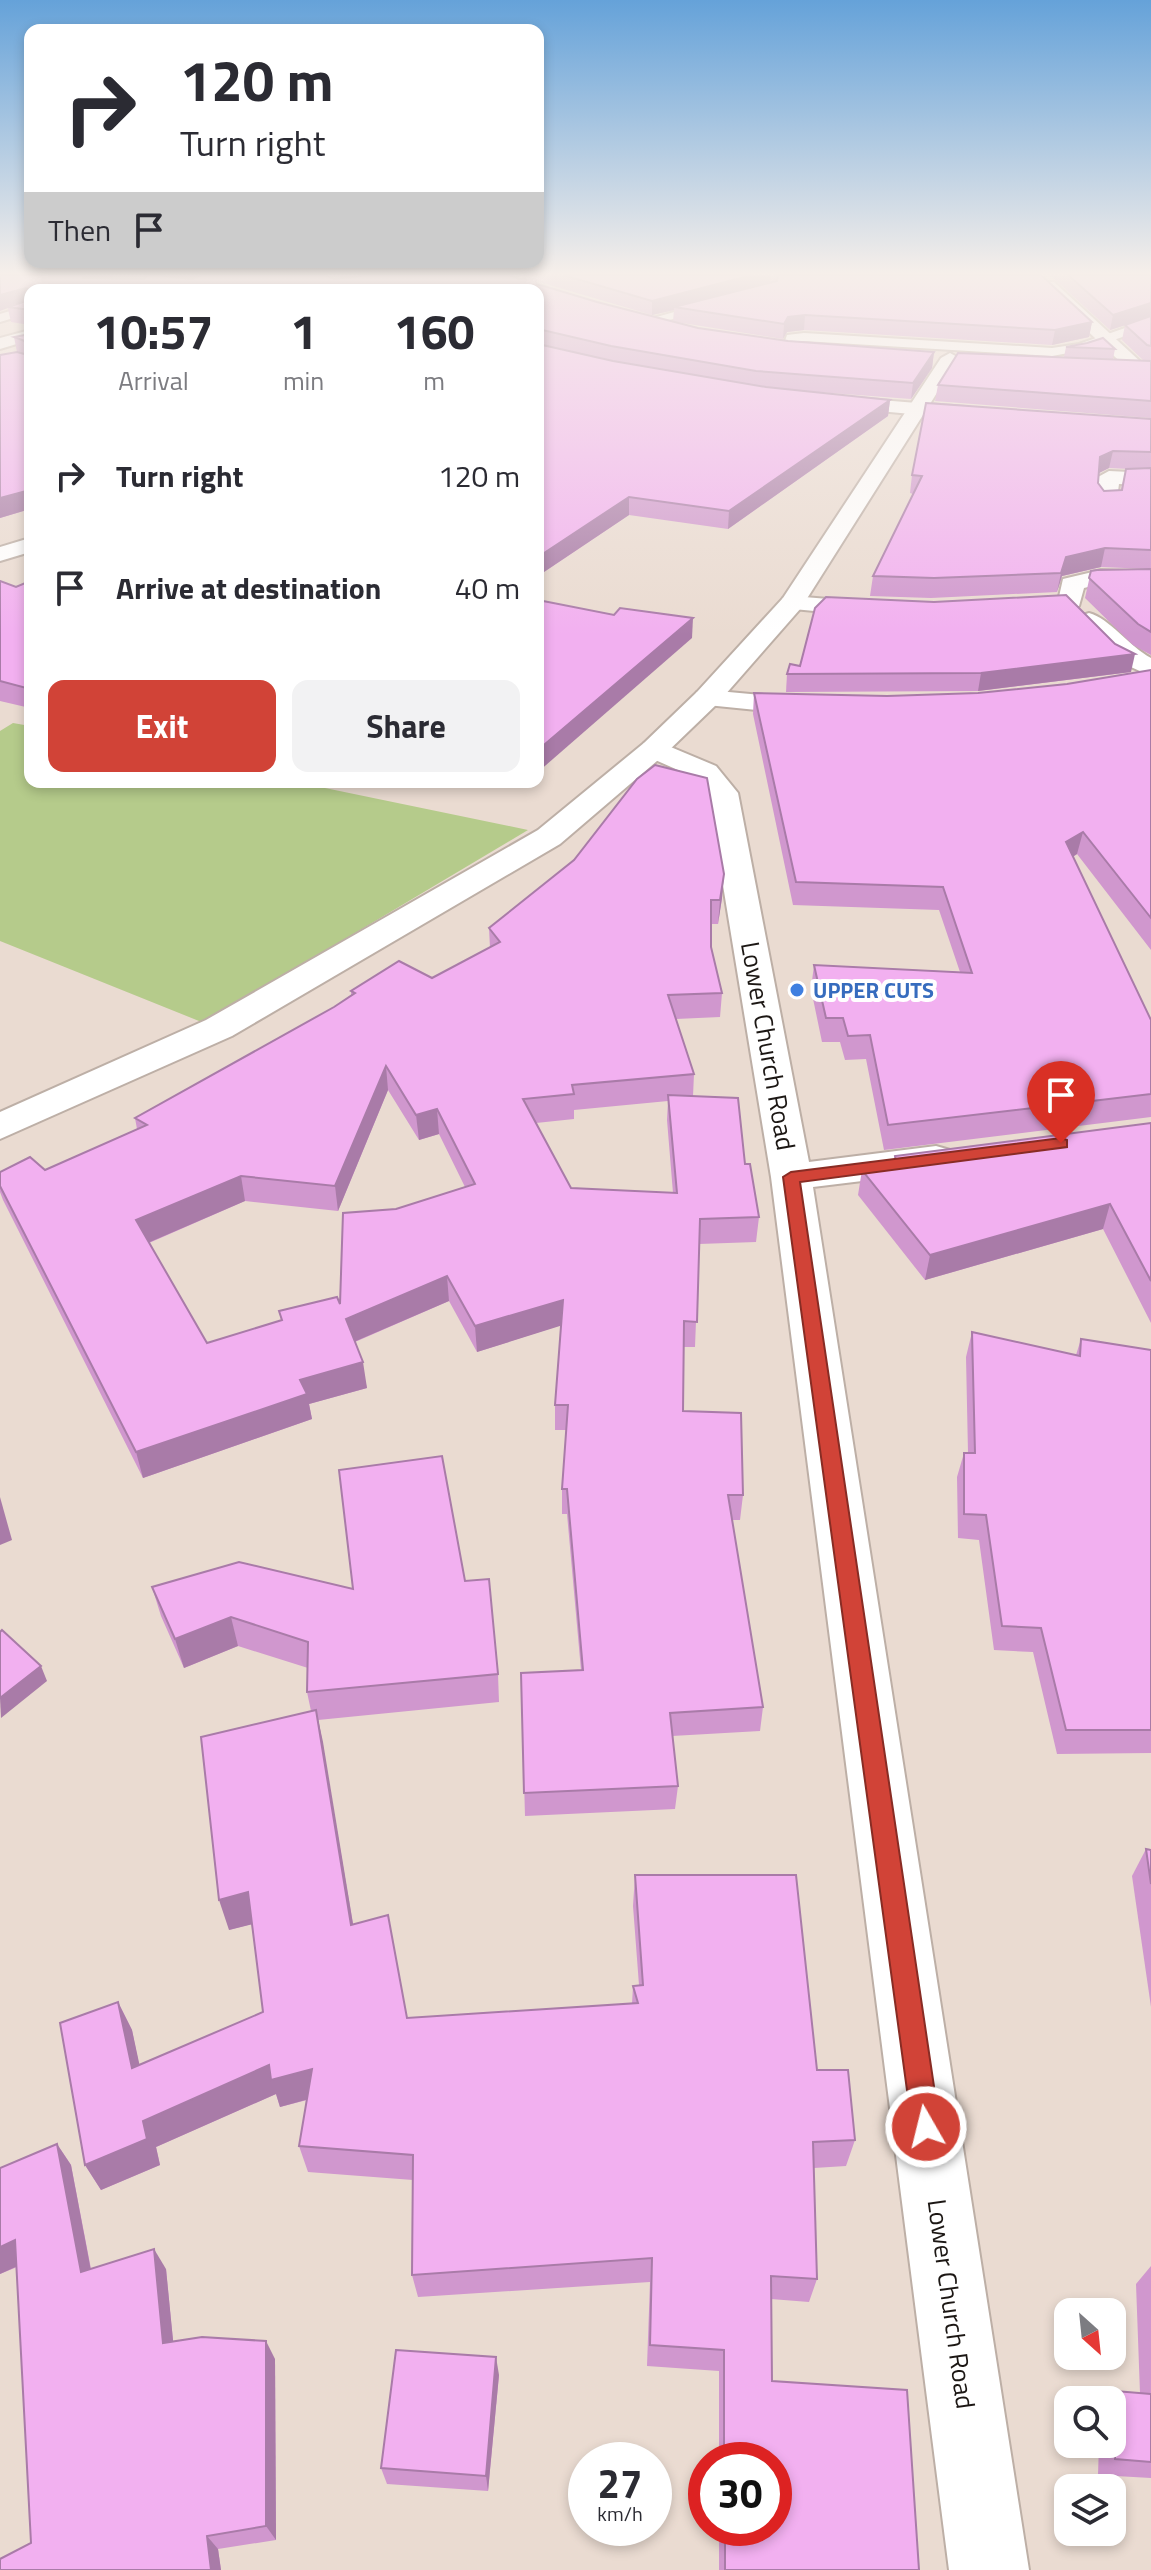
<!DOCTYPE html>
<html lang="en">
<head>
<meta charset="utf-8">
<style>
  :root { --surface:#fff; --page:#f2f2f3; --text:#2b2b33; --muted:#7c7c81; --accent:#d14337 }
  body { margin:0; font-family:"Titillium Web",sans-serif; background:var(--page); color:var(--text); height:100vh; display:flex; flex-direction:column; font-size:30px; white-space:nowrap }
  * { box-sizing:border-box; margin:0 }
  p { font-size:26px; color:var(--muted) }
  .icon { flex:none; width:44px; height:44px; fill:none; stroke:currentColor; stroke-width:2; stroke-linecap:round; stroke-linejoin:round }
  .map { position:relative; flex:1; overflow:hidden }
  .drawer { position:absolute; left:24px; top:284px; width:520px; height:504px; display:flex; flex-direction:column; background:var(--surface); border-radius:16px; box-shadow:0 4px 12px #0003 }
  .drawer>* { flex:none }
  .banner { position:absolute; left:24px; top:24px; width:520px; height:244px; border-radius:16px; box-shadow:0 4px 12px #0003; background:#fff; color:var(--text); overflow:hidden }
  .needle { width:52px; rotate:153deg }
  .fabs { position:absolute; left:1054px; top:2298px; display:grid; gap:16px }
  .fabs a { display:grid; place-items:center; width:72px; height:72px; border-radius:16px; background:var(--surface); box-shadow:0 4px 12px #0003; font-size:40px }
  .speed { position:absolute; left:568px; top:2442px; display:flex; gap:16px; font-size:40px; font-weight:700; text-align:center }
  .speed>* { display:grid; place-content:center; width:104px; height:104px; border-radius:50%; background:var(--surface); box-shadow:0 4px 12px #0003; line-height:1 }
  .speed small { font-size:20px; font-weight:400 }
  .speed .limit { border:12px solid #d22; background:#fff; color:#111 }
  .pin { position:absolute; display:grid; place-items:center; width:68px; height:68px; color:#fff; margin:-82px -34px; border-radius:50% 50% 50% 0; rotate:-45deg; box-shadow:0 0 8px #0007 }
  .pin .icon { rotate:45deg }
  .me { position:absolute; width:88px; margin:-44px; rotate:352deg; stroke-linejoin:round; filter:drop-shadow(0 0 6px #0008) }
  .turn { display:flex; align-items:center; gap:28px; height:168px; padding:0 24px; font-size:36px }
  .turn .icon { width:104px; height:104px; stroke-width:2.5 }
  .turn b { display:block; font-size:56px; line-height:68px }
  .then { display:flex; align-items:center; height:76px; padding:0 24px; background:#0003; gap:16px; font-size:30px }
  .eta { display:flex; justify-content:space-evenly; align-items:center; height:136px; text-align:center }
  .eta b { font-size:48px; font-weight:700; line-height:56px }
  .button { display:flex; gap:16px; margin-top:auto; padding:16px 24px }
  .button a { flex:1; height:92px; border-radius:16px; background:var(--accent); color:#fff; font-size:32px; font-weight:700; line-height:92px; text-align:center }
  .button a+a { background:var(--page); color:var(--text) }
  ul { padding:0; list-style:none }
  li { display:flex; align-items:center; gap:24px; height:112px; padding:0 24px }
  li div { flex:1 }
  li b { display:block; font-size:30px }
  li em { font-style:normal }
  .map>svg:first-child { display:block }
  .green { fill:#b5cb8b }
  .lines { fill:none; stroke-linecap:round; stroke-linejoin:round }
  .service-casing { stroke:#bdafa6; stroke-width:4 }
  .minor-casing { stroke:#bdafa6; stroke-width:4 }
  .secondary-casing { stroke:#bdafa6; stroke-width:4 }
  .service { fill:#fff; fill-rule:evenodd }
  .minor { fill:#fff; fill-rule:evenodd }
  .secondary { fill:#fff; fill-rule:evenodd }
  .wall { fill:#d097ce; fill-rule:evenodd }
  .shaded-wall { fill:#a97ba8 }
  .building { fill:#f2b0f0; stroke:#a97ba8; stroke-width:2; fill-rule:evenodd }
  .route { fill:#d14337; stroke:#882c24; stroke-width:2 }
  .shop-dot { fill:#3f7fe0; stroke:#fff; stroke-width:3 }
  .labels { text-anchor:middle; stroke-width:8; stroke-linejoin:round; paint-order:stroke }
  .shop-label { font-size:22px; font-weight:bold; fill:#366cbe; stroke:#fff; text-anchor:start }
  .near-street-label { font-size:26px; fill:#1c1714; stroke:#fff }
</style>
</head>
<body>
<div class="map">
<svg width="1151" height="2570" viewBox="0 0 1151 2570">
  <rect width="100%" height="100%" fill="#eadbd1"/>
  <polygon class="green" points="13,723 30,726 30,782 296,782 528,830 204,1023 0,941 0,731"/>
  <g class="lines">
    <g class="service-casing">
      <g id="service">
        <polygon points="713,301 717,302 717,308 645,326 639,322"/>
        <polygon points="30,305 30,313 0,322 0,314"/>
        <polygon points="1151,319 1151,327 1085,350 1052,356 804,341 797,341 793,350 783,347 787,335 804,333 1052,348 1079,344"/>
      </g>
    </g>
    <g class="minor-casing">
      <g id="minor">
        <polygon points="1042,282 1054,282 1143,364 1143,372 1131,372 1042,288"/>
        <polygon points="30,330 30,340 0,349 0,338"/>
        <polygon points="831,396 966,407 976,413 966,419 824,406 821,402"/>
        <polygon points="1109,471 1151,473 1151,485 1119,484 1116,506 1100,506 1097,501 1098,477"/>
        <polygon points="30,538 30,552 0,561 0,547"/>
        <polygon points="1101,570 1151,572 1151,586 1092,586 1084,588 1079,606 1061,606 1058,601 1063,579"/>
        <polygon points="792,596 877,603 889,610 877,617 783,608 780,603 783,598"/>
        <path d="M1089 613C1109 618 1130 647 1151 658V676L1113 659 1080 626 1076 621 1080 616Z"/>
        <polygon points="707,690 815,700 825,702 829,708 825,714 815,716 697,704 693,698 697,692"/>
        <polygon points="654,740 716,766 738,793 809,1162 936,1146 950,1150 956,1159 950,1168 936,1172 813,1187 1029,2570 949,2570 771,1177 708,794 696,778 644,755 640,749 644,743"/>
      </g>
    </g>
    <g class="secondary-casing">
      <polygon id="secondary" points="950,353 959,358 801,608 717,704 664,755 560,844 232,1036 0,1139 0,1112 206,1020 538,830 644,743 697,692 783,598 941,358"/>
    </g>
    <use href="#service" class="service"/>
    <use href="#minor" class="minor"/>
    <use href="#secondary" class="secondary"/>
  </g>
  <g class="wall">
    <path d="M0 275H325L334 279 336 278 329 275H509L519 279H527L515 275H1151V418L935 401 938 385 1144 361 1122 340 1125 325 1110 330 1051 276 1041 275 1092 322 1089 337 1052 345 804 330 787 332 783 339 676 322 698 328 788 341 934 352 932 368 911 399 804 391 890 400 888 416 728 529 629 515 538 576V290H30V325L11 322ZM536 281 652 315 674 310 673 321 597 302 537 284Z"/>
    <polygon points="30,334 30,509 0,518 0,355 17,352 14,337"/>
    <polygon points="1066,347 1115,349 1113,359 1064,357"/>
    <path d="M1151 419V655L1133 645 1085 598 1091 571 1149 569 1101 567 1062 576 1057 592 931 598 870 596 873 576 913 494 910 493 912 475ZM1109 468 1130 469H1126L1121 490 1104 491 1098 483 1099 473Z"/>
    <polygon points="0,581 16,587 30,581 30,708 0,701"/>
    <polygon points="800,666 1131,672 978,691 786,692 787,674"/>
    <polygon points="1151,670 1151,950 1077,854 1073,857 1151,1020 1151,1117 884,1150 866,1059 845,1060 840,1042 822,1042 811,989 814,965 960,972 939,910 793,905 753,714 754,693 887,696 978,693 1067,684"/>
    <path d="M722 898 718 924H711V947L722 993 720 1017 676 1019 694 1074 693 1096 745 1164 759 1217 756 1242 699 1244 695 1347H684L683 1411 743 1495 740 1520H732L763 1707 760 1731 672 1736 678 1786 675 1809 525 1816 521 1673 581 1670 567 1514H562V1489L566 1430H555V1405L561 1325 477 1352 449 1301 355 1342 367 1388 309 1404 312 1419 143 1478 3 1200 0 1192V1172L45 1170 137 1129 135 1118 334 1007 351 995V991L432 978 490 948 489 928ZM388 1090 419 1140 439 1134 465 1187 396 1209 340 1304 279 1311 281 1320 207 1343 149 1243 245 1201 338 1211ZM668 1101 667 1120 673 1193 571 1188 536 1123 574 1119V1110Z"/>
    <polygon points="1151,1124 1151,1323 1103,1229 925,1280 858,1195 862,1170 893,1162 895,1156"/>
    <polygon points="972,1332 1076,1355 1081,1339 1151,1350 1151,1753 1057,1754 1033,1652 994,1650 979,1540 958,1538 957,1477 964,1453 968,1453 966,1357"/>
    <polygon points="465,1581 498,1674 499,1702 318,1720 353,1924 407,2018 632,2004 633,1986 639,1985 633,1906 635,1875 817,2070 855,2140 846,2166 814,2168 817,2279 809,2302 771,2299 772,2381 919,2570 719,2570 719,2528 774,2528 774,2460 719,2460 719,2371 647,2366 650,2282 418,2297 412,2275 413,2180 308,2172 299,2146 307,2100 280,2107 276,2094 156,2147 160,2165 101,2190 85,2165 118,2002 132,2030 139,2065 263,2012 252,1924 229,1930 311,1711 307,1692 308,1668 238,1646 184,1668 161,1616 152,1587 353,1589"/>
    <polygon points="1146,1849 1151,1850 1151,2007 1132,1876"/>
    <polygon points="57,2144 71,2165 91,2269 166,2269 173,2341 275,2359 276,2540 218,2549 221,2570 0,2570 31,2543 17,2267 0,2274 0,2168"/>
    <polygon points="1151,2266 1151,2478 1098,2475 1099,2444 1112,2444 1112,2400 1107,2400 1115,2391 1140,2393 1136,2284"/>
    <polygon points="499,2375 488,2491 387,2484 381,2468"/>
  </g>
  <g class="shaded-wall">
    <polygon points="84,275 112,275 113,278 83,278"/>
    <polygon points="166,275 203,275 166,290 163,276"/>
    <polygon points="752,275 771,275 770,284 674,307 674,310 652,315 652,301"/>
    <polygon points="26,288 29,302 8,307 8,308 0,311 0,295"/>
    <polygon points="1151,303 1151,317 1110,330 1113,315"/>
    <polygon points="805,315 804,330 787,332 783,339 784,324 788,317"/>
    <polygon points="1092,322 1089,337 1052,345 1055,330"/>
    <polygon points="934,352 932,368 911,399 913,383"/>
    <polygon points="890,400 888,416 728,529 729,511"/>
    <polygon points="1113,451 1109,468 1097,474 1100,457"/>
    <polygon points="30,490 30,509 0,518 0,498"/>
    <polygon points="629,497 629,515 538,576 538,557"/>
    <polygon points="1105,548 1101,567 1062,576 1057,592 1061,573 1066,557"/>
    <polygon points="693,618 692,638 538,772 538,750"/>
    <polygon points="1135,654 1131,672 978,691 981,673"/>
    <polygon points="1083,832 1077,854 1061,864 1066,842"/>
    <polygon points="724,874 722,898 718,924 720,900"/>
    <polygon points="386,1066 388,1090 338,1211 335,1186"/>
    <polygon points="437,1109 439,1134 419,1140 416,1115"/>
    <polygon points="241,1176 245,1201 143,1245 136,1220"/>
    <polygon points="1110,1204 1103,1229 925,1280 930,1255"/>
    <polygon points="447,1276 449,1301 349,1344 346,1319"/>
    <polygon points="563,1300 563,1325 477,1352 475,1326"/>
    <polygon points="363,1362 367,1388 309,1404 312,1419 143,1478 136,1452 300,1380"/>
    <polygon points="0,1497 12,1540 0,1545"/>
    <polygon points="231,1617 238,1646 184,1668 175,1639"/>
    <polygon points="41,1666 47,1681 1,1718 0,1698"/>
    <polygon points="316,1710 323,1742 358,1954 351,1925"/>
    <polygon points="248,1892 257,1923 229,1930 219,1900"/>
    <polygon points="118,2002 132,2030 146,2095 132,2068"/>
    <polygon points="269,2065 312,2069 320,2096 280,2107 276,2094 156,2147 160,2165 101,2190 85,2165 143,2121"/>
    <polygon points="57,2144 71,2165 95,2292 81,2272"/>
    <polygon points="15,2240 31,2260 0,2274 0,2247"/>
    <polygon points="154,2249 166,2269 175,2360 163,2343"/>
    <polygon points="266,2341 275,2359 276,2540 266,2526"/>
    <polygon points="496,2357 499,2375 488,2491 486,2476"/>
    <polygon points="207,2536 218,2549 221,2570 211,2570"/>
  </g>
  <g class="building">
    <polygon points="0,275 84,275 83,278 144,279 147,276 146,275 166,275 163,276 192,279 201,275 325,275 334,279 362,276 359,275 509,275 519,279 535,279 537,284 597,302 698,328 788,341 934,352 913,383 756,371 611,346 538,329 538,290 30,290 26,288 0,295"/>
    <polygon points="563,275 752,275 652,301"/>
    <polygon points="777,275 1041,275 1092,322 1055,330 805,315 788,317 784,324 674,307 777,281 778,276"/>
    <polygon points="1068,275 1151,275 1151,303 1113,315"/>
    <polygon points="30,291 30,310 8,307 29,300"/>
    <polygon points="1151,316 1151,346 1147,345 1125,325"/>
    <polygon points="30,334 30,343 14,337"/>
    <polygon points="1103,338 1115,349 1066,347 1087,343"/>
    <polygon points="538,344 613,361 766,387 890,400 729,511 629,497 538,557"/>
    <polygon points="30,350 30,490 0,498 0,355 17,352 28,355"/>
    <polygon points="958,353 1151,361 1151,401 938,385"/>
    <polygon points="926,403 1151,419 1151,452 1113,451 1100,457 1098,483 1104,491 1122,490 1126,469 1151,468 1151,550 1105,548 1066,557 1061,573 934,578 873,576 922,476 912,475"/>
    <polygon points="1151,569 1151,632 1138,624 1089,578 1091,571 1097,570"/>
    <polygon points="0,581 16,587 30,581 30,689 0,681"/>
    <polygon points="1066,595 1115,644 1135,654 981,673 787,674 790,664 800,666 815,608 826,597 934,602"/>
    <polygon points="538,600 614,615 620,608 693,618 538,750"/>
    <polygon points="1151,670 1151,918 1083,832 1066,842 1151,1020 1151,1094 888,1125 870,1035 848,1036 843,1018 826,1018 814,965 972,973 943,887 796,882 754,693 887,696 978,693 1067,684"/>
    <path d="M655 765 707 778 724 874 720 900H711V947L722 993 668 995 694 1074 572 1085 574 1094 523 1099 571 1188 677 1193 668 1095 738 1098 745 1164H750L759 1217 700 1219 697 1322 684 1321 683 1411 741 1413 743 1495H728L763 1707 670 1713 678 1786 524 1793 521 1673 583 1670 567 1489H562L568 1405H555L563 1300 475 1326 447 1276 346 1319 363 1362 300 1380 307 1394 136 1452 0 1186V1172L30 1157 45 1170 147 1125 135 1118 334 1007 355 993 351 991 399 961 432 978 500 942 489 928 574 860 637 779ZM386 1066 416 1115 437 1109 475 1184 396 1209 343 1213 340 1304 337 1297 279 1311 282 1320 207 1343 136 1220 241 1176 335 1186Z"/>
    <polygon points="1151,1123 1151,1281 1110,1204 930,1255 862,1170 896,1161 895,1156"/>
    <polygon points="972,1332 1080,1356 1081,1339 1151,1350 1151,1730 1066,1730 1041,1628 1002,1626 986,1515 964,1514 964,1453 975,1453"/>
    <polygon points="442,1456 465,1581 489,1579 498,1674 307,1692 308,1642 231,1617 175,1639 152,1587 239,1562 353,1589 339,1470"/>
    <polygon points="2,1630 41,1666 0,1698 0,1632"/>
    <polygon points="316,1710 351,1925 388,1915 407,2018 638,2003 633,1986 643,1985 635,1875 796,1875 817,2070 848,2070 855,2140 813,2142 817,2279 771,2276 772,2381 907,2390 919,2570 725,2570 725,2528 774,2528 774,2460 724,2460 724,2350 650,2345 652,2258 412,2275 413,2155 299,2146 312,2069 271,2080 269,2065 143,2121 147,2139 85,2165 60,2023 118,2002 132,2068 263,2012 248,1892 219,1900 201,1737"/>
    <polygon points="1146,1849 1151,1850 1151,1884"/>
    <polygon points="57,2144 81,2272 154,2249 163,2343 202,2337 266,2341 266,2526 207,2536 211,2570 0,2570 0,2559 31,2543 15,2240 0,2247 0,2168"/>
    <polygon points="396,2350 496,2357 486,2476 381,2468"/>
    <polygon points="1115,2391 1151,2394 1151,2462 1115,2459"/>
  </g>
  <linearGradient id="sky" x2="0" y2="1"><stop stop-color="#65a2d9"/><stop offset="0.43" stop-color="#f6efea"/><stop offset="1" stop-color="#f6efea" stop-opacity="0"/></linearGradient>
  <rect width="1151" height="635" fill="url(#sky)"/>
  <polygon class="route" points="1061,1138 1067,1140 1067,1147 800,1182 940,2127 936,2137 926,2141 916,2137 912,2127 783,1177 791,1172"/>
  <circle class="shop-dot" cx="797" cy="990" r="8"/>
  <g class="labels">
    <g class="shop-label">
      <text x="813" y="998">UPPER CUTS</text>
    </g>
    <g class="near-street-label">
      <text transform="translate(768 1046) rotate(80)" y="9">Lower Church Road</text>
      <text transform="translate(951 2304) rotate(82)" y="9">Lower Church Road</text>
    </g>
  </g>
</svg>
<div class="fabs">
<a><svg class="needle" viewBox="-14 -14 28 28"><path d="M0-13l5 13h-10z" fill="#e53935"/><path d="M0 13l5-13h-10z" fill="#7c7c81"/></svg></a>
<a><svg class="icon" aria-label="search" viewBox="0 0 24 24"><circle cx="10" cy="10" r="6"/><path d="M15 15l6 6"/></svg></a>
<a><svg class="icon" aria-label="layers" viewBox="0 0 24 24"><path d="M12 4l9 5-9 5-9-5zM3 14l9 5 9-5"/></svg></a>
</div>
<div class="speed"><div>27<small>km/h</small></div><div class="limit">30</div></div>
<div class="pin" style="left:1061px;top:1143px;background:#d93025"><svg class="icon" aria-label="arrive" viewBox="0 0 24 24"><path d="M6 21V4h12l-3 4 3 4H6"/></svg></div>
<svg class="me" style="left:926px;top:2127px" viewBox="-20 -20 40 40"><circle r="17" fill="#d14337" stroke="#fff" stroke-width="3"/><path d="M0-11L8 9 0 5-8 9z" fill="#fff"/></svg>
<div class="banner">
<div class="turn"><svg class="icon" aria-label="right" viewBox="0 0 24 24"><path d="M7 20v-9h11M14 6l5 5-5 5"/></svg><div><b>120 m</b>Turn right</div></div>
<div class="then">Then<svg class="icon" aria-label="arrive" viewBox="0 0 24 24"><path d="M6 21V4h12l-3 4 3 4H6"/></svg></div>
</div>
<section class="drawer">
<div class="eta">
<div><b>10:57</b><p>Arrival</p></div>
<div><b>1</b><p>min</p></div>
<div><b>160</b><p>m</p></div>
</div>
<ul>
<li><svg class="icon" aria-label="right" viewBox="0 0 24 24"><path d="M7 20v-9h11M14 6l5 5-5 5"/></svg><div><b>Turn right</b></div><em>120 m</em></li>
<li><svg class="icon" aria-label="arrive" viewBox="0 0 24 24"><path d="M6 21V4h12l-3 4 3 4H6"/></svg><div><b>Arrive at destination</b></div><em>40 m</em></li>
</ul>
<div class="button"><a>Exit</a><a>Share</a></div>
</section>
</div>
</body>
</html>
